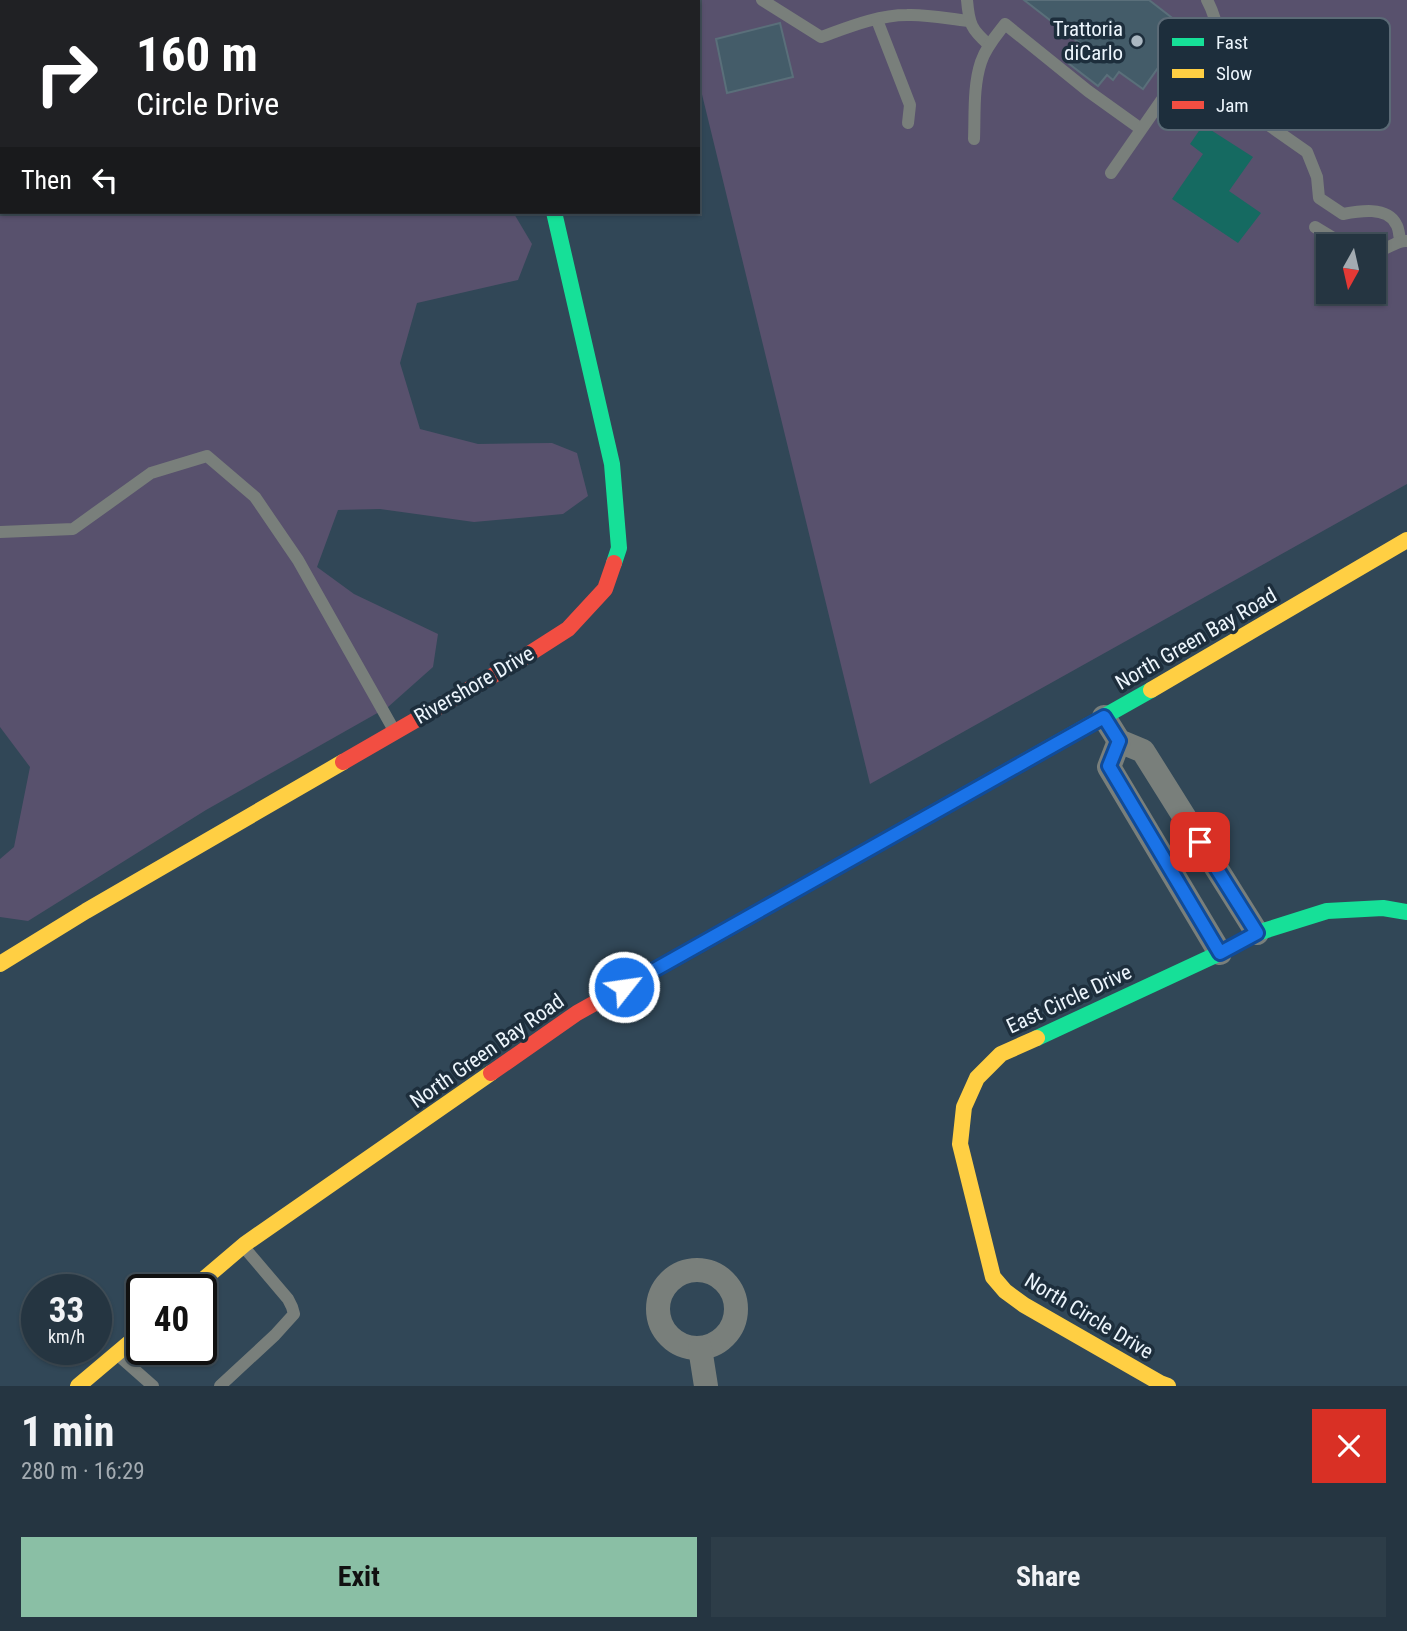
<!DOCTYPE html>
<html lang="en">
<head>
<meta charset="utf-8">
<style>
  :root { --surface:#253541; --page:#2d3d48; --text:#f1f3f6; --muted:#a3abb1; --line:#42505a; --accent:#8abfa5 }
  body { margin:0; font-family:"Roboto Condensed",sans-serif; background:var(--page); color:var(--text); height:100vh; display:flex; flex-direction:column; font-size:26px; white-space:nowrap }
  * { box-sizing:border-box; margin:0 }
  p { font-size:23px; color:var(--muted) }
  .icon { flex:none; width:38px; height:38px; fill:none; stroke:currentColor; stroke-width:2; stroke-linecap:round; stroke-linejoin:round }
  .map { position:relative; height:1386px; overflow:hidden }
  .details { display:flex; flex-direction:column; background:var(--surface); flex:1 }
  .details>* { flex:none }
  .banner { position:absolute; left:0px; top:0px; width:700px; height:214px; box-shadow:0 2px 5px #0004,0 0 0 2px var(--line); background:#202124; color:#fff; overflow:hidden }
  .needle { width:46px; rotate:188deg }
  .fabs { position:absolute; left:1316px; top:234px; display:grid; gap:14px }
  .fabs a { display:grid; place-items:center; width:70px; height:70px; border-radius:0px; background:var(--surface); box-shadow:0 2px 5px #0004,0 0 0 2px var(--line); font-size:35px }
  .speed { position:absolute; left:21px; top:1274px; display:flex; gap:14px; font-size:35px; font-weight:700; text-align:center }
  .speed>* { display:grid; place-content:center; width:91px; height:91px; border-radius:50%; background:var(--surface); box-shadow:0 2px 5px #0004,0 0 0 2px var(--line); line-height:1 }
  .speed small { font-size:18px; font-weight:400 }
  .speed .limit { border:4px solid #111; border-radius:10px; background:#fff; color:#111 }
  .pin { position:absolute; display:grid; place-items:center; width:60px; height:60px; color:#fff; margin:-30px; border-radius:14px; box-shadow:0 4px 10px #0006 }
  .me { position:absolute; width:77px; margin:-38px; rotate:60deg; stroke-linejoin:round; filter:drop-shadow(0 0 5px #0008) }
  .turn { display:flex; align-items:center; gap:24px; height:147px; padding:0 21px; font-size:32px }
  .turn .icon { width:91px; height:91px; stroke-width:2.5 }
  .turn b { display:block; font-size:49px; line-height:60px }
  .then { display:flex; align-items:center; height:66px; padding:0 21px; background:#0003; gap:14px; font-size:26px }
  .round { display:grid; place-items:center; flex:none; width:74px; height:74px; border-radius:0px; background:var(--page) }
  .summary { display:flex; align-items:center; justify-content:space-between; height:119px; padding:0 21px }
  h1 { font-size:42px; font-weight:700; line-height:52px }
  .action { display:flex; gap:14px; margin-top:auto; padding:14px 21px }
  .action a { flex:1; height:80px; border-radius:0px; background:var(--accent); color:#111; font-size:28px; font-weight:700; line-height:80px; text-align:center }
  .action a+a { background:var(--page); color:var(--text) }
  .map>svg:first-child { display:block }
  .green { fill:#58516d; fill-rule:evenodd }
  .water { fill:#156a61 }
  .building { fill:#445c69; stroke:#5a6f7a; stroke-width:2 }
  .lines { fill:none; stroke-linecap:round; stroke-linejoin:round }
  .lane { stroke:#797f7b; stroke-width:12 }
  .street { stroke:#797f7b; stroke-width:24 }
  .fast { stroke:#16e098; stroke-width:16 }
  .slow { stroke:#ffcf43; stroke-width:16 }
  .jam { stroke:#f24e42; stroke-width:16 }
  .route-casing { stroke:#114b97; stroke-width:18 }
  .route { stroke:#1a73e8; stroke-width:12 }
  .poi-dot { fill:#abb8c2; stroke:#1d2e3c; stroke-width:2.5 }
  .labels { text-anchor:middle; stroke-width:7; stroke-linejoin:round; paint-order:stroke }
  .poi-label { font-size:21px; fill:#ecf5fc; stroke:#1d2e3c; text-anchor:end }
  .street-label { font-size:21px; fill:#ecf5fc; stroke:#1d2e3c }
  .key { fill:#1d2e3c; stroke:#5b6a76; stroke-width:2 }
  .key-label { font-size:19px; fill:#ecf5fc }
</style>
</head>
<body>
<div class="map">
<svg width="1407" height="1386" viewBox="0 0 1407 1386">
  <rect width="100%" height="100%" fill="#314757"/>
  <g class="green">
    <polygon points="0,0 395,0 389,2 2,2 2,212 513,212 532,244 518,280 417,303 400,363 420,429 478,444 552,443 577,453 588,496 563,514 474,522 380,509 338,510 317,567 354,594 438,634 433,667 388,707 206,810 28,921 0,917 0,859 14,847 30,767 0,727"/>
    <path d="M679 0H1407V484L870 784 698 78V2H680ZM1328 247H1374V292H1328Z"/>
  </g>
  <polygon class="water" points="1203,125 1253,157 1229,191 1261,213 1238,243 1172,199 1203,154 1190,144"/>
  <g class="building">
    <polygon points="1024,0 1149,0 1198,38 1182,60 1175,65 1165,58 1143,89 1119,72 1113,80 1107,75 1098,86 1068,63 1082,45"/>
    <polygon points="780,23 793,77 727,93 716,39"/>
  </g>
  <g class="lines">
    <g class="lane">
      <path d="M762 0 821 37C849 27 878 15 907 15 927 14 949 19 968 21"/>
      <path d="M967 0C969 24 971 29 989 45"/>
      <polyline points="877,20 910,105 908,123"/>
      <path d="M1204 63 1211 80 1224 94 1307 152 1317 177 1319 198 1343 214C1359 211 1387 206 1396 224 1399 228 1399 235 1400 240"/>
      <path d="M1204 63C1233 74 1238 58 1253 38"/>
      <path d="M974 139C975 114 973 86 981 62 986 47 996 36 1005 24L1088 91 1141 129"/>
      <path d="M1111 173 1184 68C1190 66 1200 66 1205 62 1226 50 1216 17 1207 0"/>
      <polyline points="1315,227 1348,247"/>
      <path d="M1374 251C1386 252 1395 240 1407 241"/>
      <polyline points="0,532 73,529 151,473 207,456 255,497 298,560 395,732"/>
      <polyline points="119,1356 153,1386"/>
      <polyline points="220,1386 275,1335 294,1314 292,1307 288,1299 243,1246"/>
    </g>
    <g class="street">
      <polyline points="505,0 505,2"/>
      <polyline points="1104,717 1119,741 1143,751 1257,933"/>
      <polyline points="1119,741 1109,767 1220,953"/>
      <circle cx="697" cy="1309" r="39"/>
      <polyline points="700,1348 706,1386"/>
    </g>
    <g class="fast">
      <polyline points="554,212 612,464 619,548 614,563"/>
      <polyline points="679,956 1151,690"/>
      <polyline points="1037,1038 1220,953 1257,933 1327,911 1383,908 1407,912"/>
    </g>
    <g class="slow">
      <polyline points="1151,690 1407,540"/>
      <polyline points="0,964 86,911 343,762"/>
      <polyline points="1037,1038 1001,1054 977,1078 964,1107 960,1144 993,1277 1005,1291 1024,1305 1160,1383 1168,1386"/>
      <polyline points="191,1290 245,1244 491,1073"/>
      <polyline points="78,1386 142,1332"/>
    </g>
    <g class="jam">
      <polyline points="343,762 518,661 568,629 605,589 614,563"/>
      <polyline points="491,1073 577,1013 679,956"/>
    </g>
  </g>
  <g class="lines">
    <g class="route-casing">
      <polyline id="route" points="624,987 1104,717 1119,741 1109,766 1220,953 1257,933 1200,842"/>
    </g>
    <use href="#route" class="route"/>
  </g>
  <circle class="poi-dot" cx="1137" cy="41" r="7"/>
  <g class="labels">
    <g class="poi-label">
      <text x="1123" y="36">Trattoria<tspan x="1123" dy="24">diCarlo</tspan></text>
    </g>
    <g class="street-label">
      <text transform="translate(1196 639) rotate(-30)" y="7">North Green Bay Road</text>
      <text transform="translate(474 685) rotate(-30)" y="7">Rivershore Drive</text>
      <text transform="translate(1069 999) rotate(-25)" y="7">East Circle Drive</text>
      <text transform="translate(487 1051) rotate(-35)" y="7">North Green Bay Road</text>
      <text transform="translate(1089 1316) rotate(31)" y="7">North Circle Drive</text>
    </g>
  </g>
  <rect x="1158" y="18" width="232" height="112" rx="10" class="key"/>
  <rect x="1172" y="38" width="32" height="8" fill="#16e098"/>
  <rect x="1172" y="69" width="32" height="9" fill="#ffcf43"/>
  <rect x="1172" y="101" width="32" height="8" fill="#f24e42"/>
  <g class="key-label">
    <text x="1216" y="49">Fast</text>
    <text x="1216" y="80">Slow</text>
    <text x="1216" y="112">Jam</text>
  </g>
</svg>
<div class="fabs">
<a><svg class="needle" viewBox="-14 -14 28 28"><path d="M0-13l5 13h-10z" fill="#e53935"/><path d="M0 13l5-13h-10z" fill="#a3abb1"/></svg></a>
</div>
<div class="speed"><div>33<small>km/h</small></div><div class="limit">40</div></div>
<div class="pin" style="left:1200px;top:842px;background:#d93025"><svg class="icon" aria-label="arrive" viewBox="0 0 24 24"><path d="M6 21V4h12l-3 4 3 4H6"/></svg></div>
<svg class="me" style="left:624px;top:987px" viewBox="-20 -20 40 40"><circle r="17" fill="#1a73e8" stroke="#fff" stroke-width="3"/><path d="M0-11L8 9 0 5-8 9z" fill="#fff"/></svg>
<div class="banner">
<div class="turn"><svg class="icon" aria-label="right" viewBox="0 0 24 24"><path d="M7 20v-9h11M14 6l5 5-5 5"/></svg><div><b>160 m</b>Circle Drive</div></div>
<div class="then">Then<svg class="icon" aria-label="left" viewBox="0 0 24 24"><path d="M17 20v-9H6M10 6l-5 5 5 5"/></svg></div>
</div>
</div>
<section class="details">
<div class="summary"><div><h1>1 min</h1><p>280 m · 16:29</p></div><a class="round" style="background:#d93025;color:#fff"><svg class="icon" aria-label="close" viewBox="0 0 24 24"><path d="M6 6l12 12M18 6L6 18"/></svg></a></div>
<div class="action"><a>Exit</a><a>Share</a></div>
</section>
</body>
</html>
